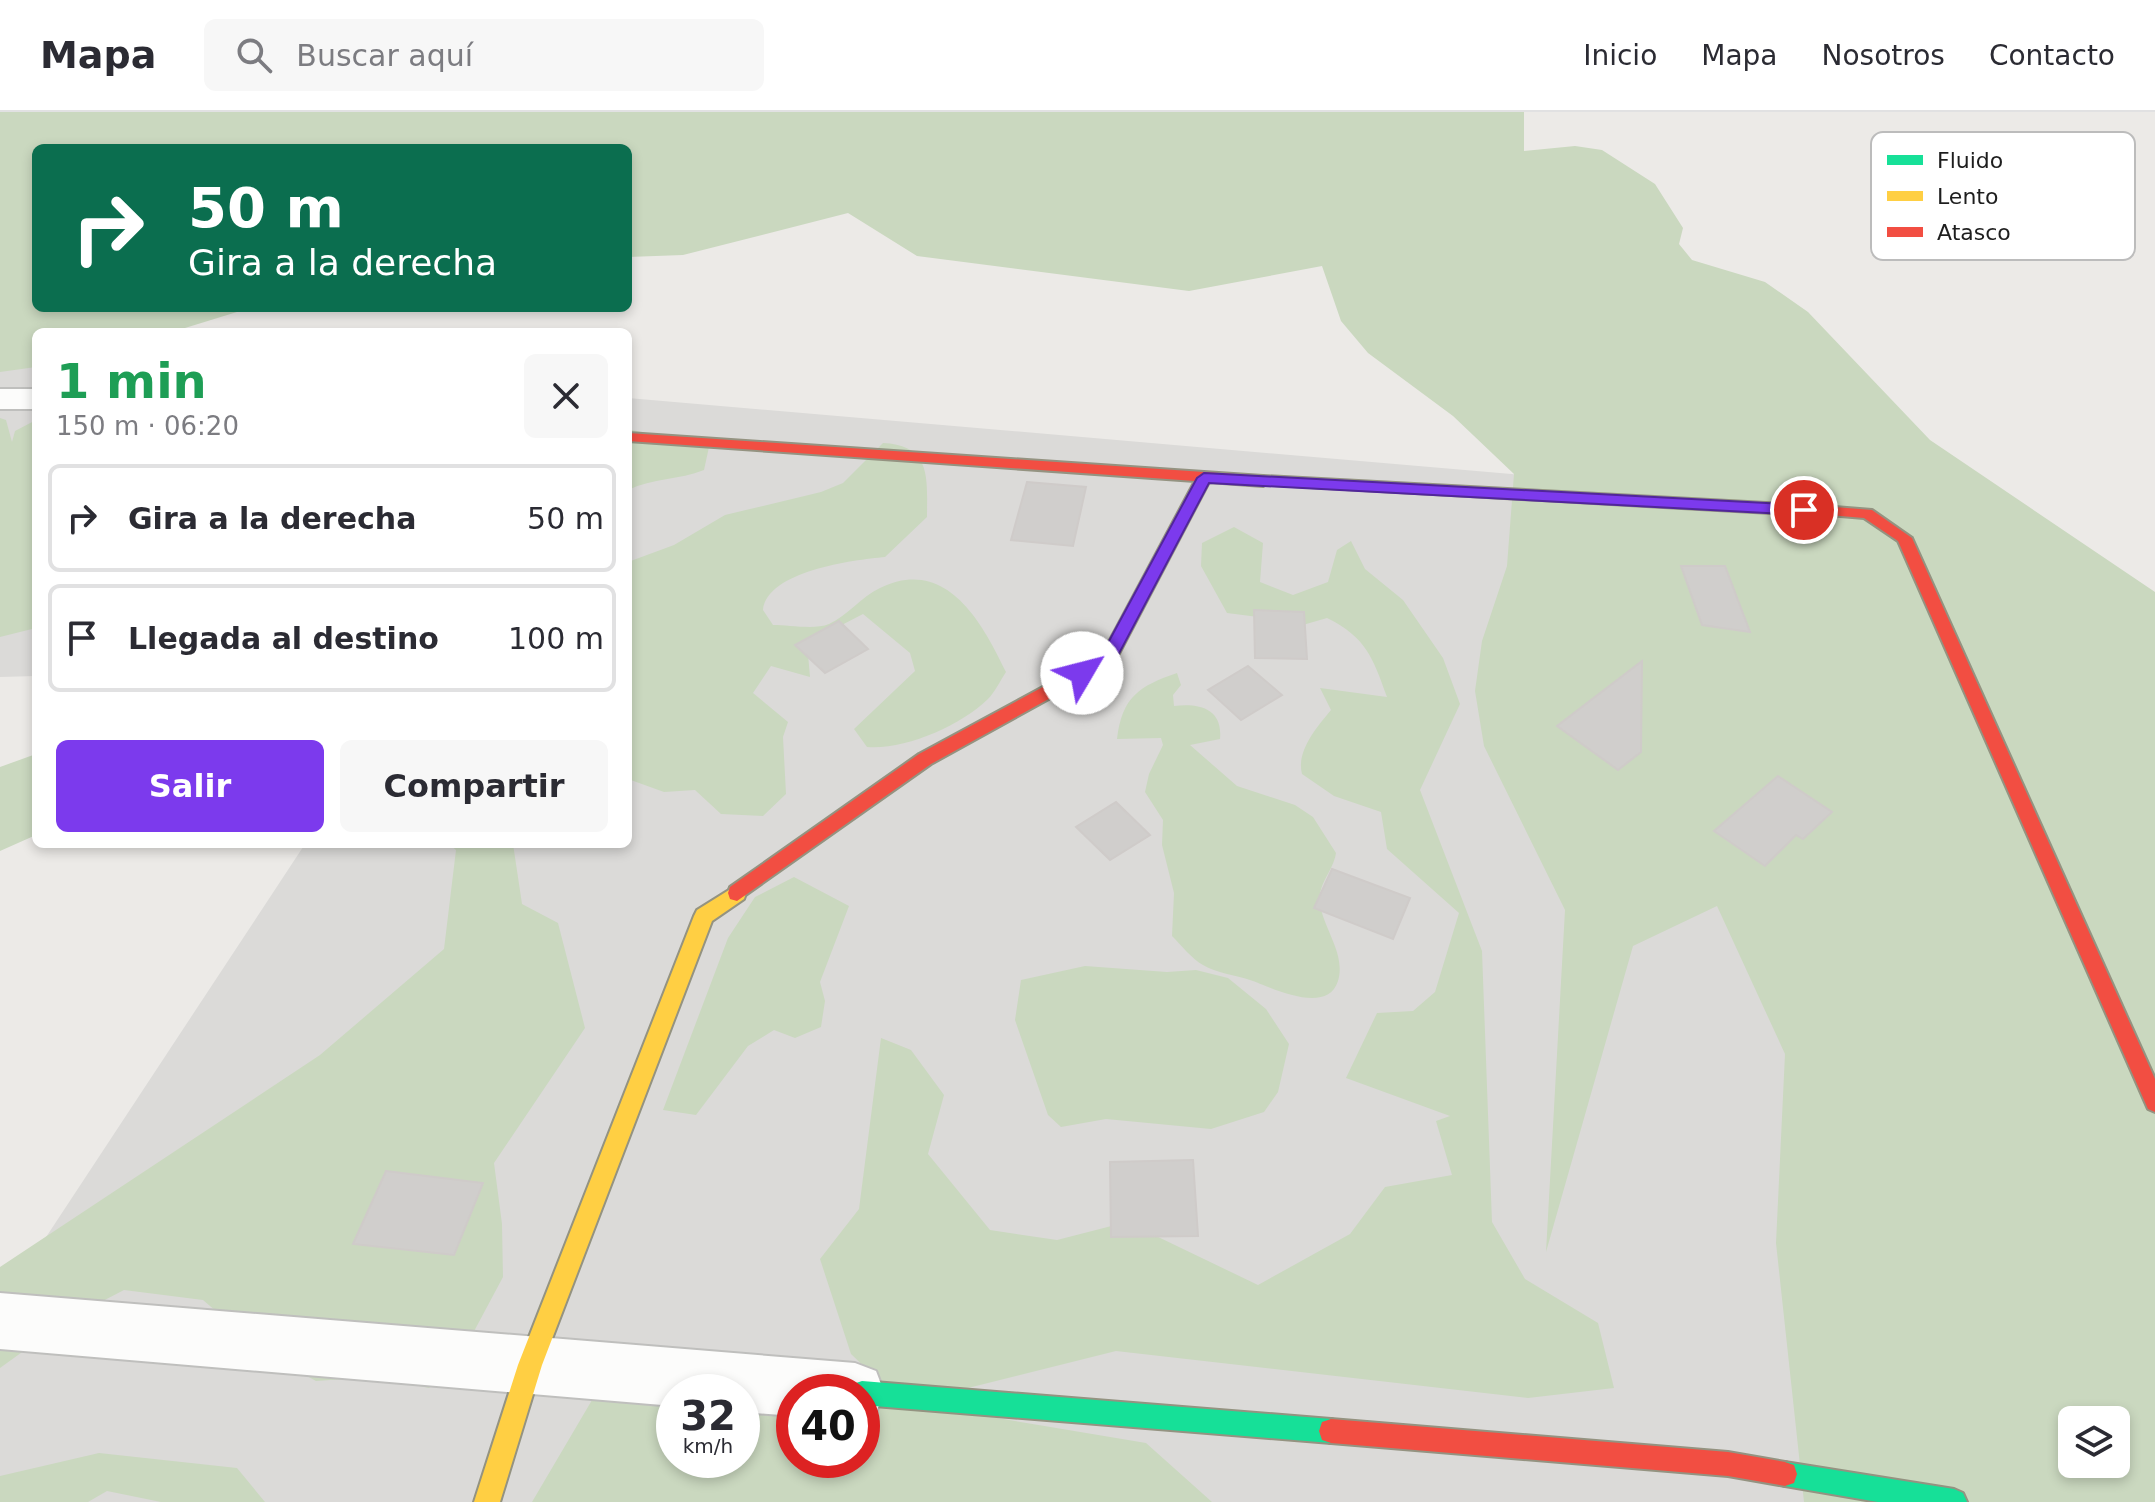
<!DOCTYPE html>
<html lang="es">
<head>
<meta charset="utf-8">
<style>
  :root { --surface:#fff; --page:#f7f7f7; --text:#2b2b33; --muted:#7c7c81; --line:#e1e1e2; --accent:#7c3aed }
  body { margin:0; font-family:"DejaVu Sans",sans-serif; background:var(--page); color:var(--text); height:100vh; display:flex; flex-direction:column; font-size:30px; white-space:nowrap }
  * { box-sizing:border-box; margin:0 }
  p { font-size:26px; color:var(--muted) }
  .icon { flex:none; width:44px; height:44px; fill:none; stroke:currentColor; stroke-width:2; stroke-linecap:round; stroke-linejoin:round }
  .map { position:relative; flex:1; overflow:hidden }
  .side { position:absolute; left:32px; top:216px; width:600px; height:520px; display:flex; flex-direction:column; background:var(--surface); border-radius:12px; box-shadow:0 4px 12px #0003 }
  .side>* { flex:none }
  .top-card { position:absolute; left:32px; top:32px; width:600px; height:168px; border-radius:12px; box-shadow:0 4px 12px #0003; background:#0b6e4f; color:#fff; overflow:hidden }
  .tools { position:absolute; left:2058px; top:1294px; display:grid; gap:16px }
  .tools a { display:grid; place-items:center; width:72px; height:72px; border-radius:12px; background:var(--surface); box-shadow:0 4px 12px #0003; font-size:40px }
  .speed { position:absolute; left:656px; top:1262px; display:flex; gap:16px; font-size:40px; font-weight:700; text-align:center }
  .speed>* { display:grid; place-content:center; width:104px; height:104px; border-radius:50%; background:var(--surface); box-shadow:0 4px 12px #0003; line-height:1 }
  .speed small { font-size:20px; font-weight:400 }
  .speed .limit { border:12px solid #d22; background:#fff; color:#111 }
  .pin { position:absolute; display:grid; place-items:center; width:68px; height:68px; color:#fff; margin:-34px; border:4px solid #fff; border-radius:50%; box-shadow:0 2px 8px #0007 }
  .me { position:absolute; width:88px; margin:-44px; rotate:53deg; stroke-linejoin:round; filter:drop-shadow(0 0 6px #0008) }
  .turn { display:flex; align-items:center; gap:28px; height:168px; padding:0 24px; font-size:36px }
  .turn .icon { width:104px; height:104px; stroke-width:2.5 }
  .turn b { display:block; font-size:56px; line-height:68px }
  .round { display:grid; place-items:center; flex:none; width:84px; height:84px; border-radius:12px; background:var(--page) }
  .overview { display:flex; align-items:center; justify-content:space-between; height:136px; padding:0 24px }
  h1 { font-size:48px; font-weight:700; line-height:60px; color:#1e9e55 }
  .action { display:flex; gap:16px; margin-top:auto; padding:16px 24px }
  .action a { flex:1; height:92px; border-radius:12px; background:var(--accent); color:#fff; font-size:32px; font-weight:700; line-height:92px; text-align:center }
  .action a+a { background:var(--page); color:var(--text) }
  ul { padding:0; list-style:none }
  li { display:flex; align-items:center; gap:24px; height:108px; margin:0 16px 12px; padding:0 8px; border:4px solid var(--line); border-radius:12px }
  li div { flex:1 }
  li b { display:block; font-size:30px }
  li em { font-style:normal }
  header { display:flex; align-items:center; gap:48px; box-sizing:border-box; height:112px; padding:0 40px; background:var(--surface); border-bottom:2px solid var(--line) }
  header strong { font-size:38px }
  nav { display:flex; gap:44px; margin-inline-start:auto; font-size:28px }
  .search { width:560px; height:72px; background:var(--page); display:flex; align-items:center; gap:20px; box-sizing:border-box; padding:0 28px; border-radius:12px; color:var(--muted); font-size:30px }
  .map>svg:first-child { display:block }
  .residential { fill:#dbdad8; fill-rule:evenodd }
  .forest { fill:#cad8bf; fill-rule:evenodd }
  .building { fill:#d0cecc; stroke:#cfcbc9; stroke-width:2 }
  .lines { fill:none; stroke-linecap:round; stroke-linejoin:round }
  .street-casing { stroke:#bfbfbd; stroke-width:4 }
  .fast-casing { stroke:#949381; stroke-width:4 }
  .slow-casing { stroke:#949381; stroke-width:4 }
  .jam-casing { stroke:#949381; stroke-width:4 }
  .street { fill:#fcfcfb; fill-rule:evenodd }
  .fast { fill:#16e098; fill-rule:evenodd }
  .slow { fill:#ffcf43; fill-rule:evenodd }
  .jam { fill:#f24e42; fill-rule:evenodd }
  .route { fill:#7c3aed; stroke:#51269a; stroke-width:2 }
  .key { fill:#fff; stroke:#bcbcbc; stroke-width:2 }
  .key-label { font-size:22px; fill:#1e1e1e }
</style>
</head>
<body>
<header>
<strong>Mapa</strong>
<div class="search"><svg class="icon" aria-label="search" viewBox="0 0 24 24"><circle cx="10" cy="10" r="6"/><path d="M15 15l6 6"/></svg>Buscar aquí</div>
<nav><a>Inicio</a><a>Mapa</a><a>Nosotros</a><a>Contacto</a></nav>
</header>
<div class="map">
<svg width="2155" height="1390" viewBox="0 0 2155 1390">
  <rect width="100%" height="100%" fill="#eceae7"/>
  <g class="residential">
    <polygon points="0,233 36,236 36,564 0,565"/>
    <path d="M628 286 1849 391 2155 1390H0V1195L305 732H628ZM674 1280H742V1348H674ZM794 1280H862V1348H794ZM2072 1308H2116V1352H2072Z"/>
  </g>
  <g class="forest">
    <path d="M0 0H1524V39L1575 34 1602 38 1655 72 1683 116 1679 132 1692 148 1765 170 1808 200 1930 328 2155 480V1390H1804L1776 1131 1785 942 1717 794 1633 834 1546 1140 1565 798 1484 634 1475 579 1482 529 1507 454 1514 362 1453 304 1368 241 1341 209 1322 154 1189 179 917 144 848 101 683 143 628 145V36H36V196H250L172 220H36V255L0 260ZM2072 1308H2116V1352H2072Z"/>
    <polygon points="0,306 6,308 12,330 15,319 36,308 36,516 0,525"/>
    <path d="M628 317 709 335 704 358C679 368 653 366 628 378Z"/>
    <path d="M883 331C932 333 927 367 927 405L885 445C853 448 767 459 763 498L773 513C789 513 815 518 829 512 847 504 861 485 880 476 946 444 982 510 1006 560 1000 569 995 580 988 587 960 614 905 638 867 635L854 617 915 559 910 541 863 502 807 531 810 565 771 554 753 581 788 610 783 625 786 682 763 704 721 702 695 678 664 680 628 667V450L674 433 725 403 821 380 843 371Z"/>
    <path d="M1234 415 1263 431 1260 470 1293 483 1328 470 1337 438 1351 429 1365 457 1403 488 1443 546 1460 592 1420 678 1482 839 1492 1110 1525 1167 1598 1211 1614 1276 1528 1286 1116 1239 908 1291 1146 1331 1212 1390H532L605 1266 794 1280V1348H862V1284L902 1291 851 1242 820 1147 859 1097 881 926 911 938 944 983 928 1042 990 1118 1057 1128 1127 1110 1258 1173 1350 1122 1385 1075 1452 1063 1436 1009 1450 1004 1346 966 1377 901 1413 899 1435 880 1459 801 1387 737 1381 700 1334 684 1302 662C1296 639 1317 615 1331 598L1320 576 1387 585C1373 546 1366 525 1327 506L1275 521V507L1227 501 1201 454 1202 431ZM674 1280H742V1348H674Z"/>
    <path d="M1177 561 1181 573 1173 583 1174 594C1200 591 1223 597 1220 627L1190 633 1237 674 1295 693 1313 705 1336 741C1333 760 1317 772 1320 792 1324 818 1346 842 1338 869 1327 904 1271 875 1250 868 1236 863 1216 861 1203 853 1192 847 1181 833 1172 824L1174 781 1162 733 1163 708 1145 680 1149 662 1163 633 1161 626 1117 627C1122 585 1139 574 1177 561Z"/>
    <polygon points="36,642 36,723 0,739 0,655"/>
    <polygon points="449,732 513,732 522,792 558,811 585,916 494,1051 502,1112 503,1165 456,1253 429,1276 374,1265 316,1269 265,1241 203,1188 124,1178 68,1207 0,1256 0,1155 320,943 444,837 456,738"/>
    <polygon points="794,765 849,794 820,870 825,889 821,915 795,926 774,918 748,934 696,1003 663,998 728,826 755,785"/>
    <polygon points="1085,854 1167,860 1196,858 1228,866 1266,897 1289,932 1278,980 1264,1000 1211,1017 1106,1007 1061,1015 1048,1003 1015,908 1021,868"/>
    <polygon points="99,1341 237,1356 265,1390 161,1390 107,1379 88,1390 0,1390 0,1364"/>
  </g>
  <g class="building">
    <polygon points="1027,370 1086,375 1073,434 1011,428"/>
    <polygon points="1681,454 1725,454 1750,520 1702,513"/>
    <polygon points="1254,498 1304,500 1307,547 1255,546"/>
    <polygon points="839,509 868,537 825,561 795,533"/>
    <polygon points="1642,549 1641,640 1618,658 1557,614"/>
    <polygon points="1248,554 1282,583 1241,608 1208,578"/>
    <polygon points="1778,664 1832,700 1803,727 1796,723 1765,754 1714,719"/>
    <polygon points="1116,690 1150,723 1110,748 1076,715"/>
    <polygon points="1332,757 1410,786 1393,827 1314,796"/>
    <polygon points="1193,1048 1198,1124 1111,1125 1110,1050"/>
    <polygon points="386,1059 483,1071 454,1143 353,1132"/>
  </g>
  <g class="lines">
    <g class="street-casing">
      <g id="street">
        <rect x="0" y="277" width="36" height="20"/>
        <polygon points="0,1181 855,1251 876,1259 884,1280 876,1301 862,1306 862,1280 794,1280 794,1304 742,1300 742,1280 674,1280 674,1294 0,1237"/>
      </g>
    </g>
    <g class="fast-casing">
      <g id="fast">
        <polygon points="1263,364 1822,394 1829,399 1822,404 1258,372 1258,366"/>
        <polygon points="862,1269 1331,1307 1340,1310 1343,1319 1340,1328 1331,1331 862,1293 862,1280 850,1280 853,1272"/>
        <polygon points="1785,1350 1954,1377 1963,1381 1967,1390 1878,1390 1785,1374 1776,1371 1773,1362 1776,1353"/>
      </g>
    </g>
    <g class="slow-casing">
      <polygon id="slow" points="737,773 744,775 746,781 744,787 712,809 542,1253 500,1390 474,1390 518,1253 694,804 697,798"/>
    </g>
    <g class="jam-casing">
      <g id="jam">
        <polygon points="628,321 1263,364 1270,369 1263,374 1209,370 1114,551 931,652 737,789 730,787 728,781 730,775 919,642 1102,543 1195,369 628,329"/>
        <polygon points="1822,394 1872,398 1912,426 2155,967 2155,1000 2148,997 1898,429 1864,406 1817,402 1817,396"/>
        <polygon points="1331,1307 1728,1340 1785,1350 1794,1353 1797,1362 1794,1371 1785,1374 1728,1364 1331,1331 1322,1328 1319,1319 1322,1310"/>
      </g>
    </g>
    <use href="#street" class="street"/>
    <use href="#fast" class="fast"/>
    <use href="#slow" class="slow"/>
    <use href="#jam" class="jam"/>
  </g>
  <polygon class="route" points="1204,361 1804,393 1812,398 1804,403 1209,371 1114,551 1088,565 1076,565 1074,561 1102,542 1197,366"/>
  <rect x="1871" y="20" width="264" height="128" rx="12" class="key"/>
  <rect x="1887" y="43" width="36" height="10" fill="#16e098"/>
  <rect x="1887" y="79" width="36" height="10" fill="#ffcf43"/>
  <rect x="1887" y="115" width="36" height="10" fill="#f24e42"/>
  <g class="key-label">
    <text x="1937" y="56">Fluido</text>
    <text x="1937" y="92">Lento</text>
    <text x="1937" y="128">Atasco</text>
  </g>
</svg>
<div class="tools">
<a><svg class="icon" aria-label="layers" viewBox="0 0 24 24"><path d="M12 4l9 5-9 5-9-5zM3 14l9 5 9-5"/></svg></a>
</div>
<div class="speed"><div>32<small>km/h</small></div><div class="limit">40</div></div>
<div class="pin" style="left:1804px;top:398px;background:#d93025"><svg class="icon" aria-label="arrive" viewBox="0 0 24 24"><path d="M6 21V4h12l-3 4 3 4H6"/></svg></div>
<svg class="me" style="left:1082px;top:561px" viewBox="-20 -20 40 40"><circle r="19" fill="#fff"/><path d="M0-13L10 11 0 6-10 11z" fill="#7c3aed"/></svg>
<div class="top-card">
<div class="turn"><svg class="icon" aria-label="right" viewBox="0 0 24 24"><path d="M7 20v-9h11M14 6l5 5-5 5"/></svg><div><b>50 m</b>Gira a la derecha</div></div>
</div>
<section class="side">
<div class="overview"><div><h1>1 min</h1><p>150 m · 06:20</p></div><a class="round"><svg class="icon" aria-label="close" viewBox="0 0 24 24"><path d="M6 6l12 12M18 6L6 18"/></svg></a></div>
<ul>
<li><svg class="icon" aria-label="right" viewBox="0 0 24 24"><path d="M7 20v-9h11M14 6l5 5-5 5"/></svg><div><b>Gira a la derecha</b></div><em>50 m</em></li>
<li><svg class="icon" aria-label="arrive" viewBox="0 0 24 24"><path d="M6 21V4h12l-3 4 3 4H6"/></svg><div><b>Llegada al destino</b></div><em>100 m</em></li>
</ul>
<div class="action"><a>Salir</a><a>Compartir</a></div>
</section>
</div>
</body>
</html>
